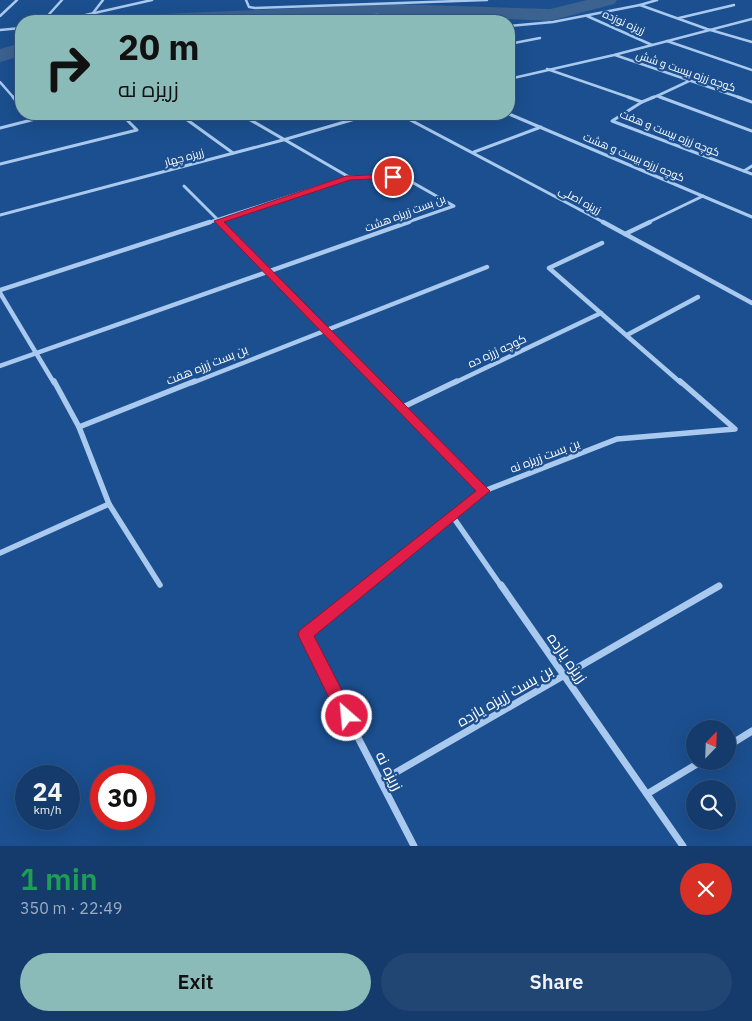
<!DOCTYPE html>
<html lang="en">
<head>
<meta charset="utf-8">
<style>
  :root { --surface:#143b6b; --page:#214673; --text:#f1f3f6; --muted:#9dadc1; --line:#33557e; --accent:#8bbbb9 }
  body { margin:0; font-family:"IBM Plex Sans",Cairo,sans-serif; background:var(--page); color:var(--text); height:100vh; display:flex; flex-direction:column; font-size:19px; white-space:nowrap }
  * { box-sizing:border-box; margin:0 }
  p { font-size:16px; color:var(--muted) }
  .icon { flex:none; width:28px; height:28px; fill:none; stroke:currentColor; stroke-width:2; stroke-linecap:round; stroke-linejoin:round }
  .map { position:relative; height:846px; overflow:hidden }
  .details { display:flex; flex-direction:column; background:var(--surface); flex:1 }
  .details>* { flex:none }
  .hud { position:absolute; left:15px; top:15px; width:500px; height:105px; border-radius:20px; box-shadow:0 5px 20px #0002,0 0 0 1px var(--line); background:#8bbbb9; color:#111; overflow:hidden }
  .needle { width:32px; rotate:23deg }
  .tools { position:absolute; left:686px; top:720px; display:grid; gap:10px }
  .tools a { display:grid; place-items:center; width:50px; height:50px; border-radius:50%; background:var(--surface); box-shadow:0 5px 20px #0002,0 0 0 1px var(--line); font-size:25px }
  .speed { position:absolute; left:15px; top:765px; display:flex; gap:10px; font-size:25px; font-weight:700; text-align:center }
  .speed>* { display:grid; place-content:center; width:65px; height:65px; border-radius:50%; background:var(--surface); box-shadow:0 5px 20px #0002,0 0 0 1px var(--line); line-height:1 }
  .speed small { font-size:12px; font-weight:400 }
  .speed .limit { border:8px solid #d22; background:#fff; color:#111 }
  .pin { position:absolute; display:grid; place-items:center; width:42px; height:42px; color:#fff; margin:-21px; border:2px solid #fff; border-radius:50%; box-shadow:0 1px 5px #0007 }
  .me { position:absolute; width:55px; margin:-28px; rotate:333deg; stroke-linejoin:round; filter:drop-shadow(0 0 4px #0008) }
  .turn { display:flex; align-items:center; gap:18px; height:105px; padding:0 20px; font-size:22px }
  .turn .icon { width:65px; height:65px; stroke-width:2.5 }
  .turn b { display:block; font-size:35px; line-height:42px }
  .round { display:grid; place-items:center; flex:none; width:52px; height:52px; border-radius:26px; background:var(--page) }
  .head { display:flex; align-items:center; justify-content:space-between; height:85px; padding:0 20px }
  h1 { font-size:30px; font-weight:600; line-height:38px; color:#1e9e55 }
  .action { display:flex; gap:10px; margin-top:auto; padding:10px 20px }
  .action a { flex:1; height:58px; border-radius:30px; background:var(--accent); color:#111; font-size:20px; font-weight:600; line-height:58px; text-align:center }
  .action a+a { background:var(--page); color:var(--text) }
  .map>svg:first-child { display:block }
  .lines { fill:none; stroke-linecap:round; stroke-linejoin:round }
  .river { fill:#3c6290; fill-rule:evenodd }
  .street-far4 { stroke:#a9c9ee; stroke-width:2.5 }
  .street-far3 { stroke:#a9c9ee; stroke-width:3 }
  .street-far2 { stroke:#a9c9ee; stroke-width:4.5 }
  .street-far1 { stroke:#a9c9ee; stroke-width:5.5 }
  .street { stroke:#a9c9ee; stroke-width:7 }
  .route { fill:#e11d48; stroke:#92132f }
  .labels { text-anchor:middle; stroke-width:4.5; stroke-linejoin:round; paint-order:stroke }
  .far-street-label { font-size:11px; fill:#fff; stroke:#1b4f8f }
  .street-label { font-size:12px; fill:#fff; stroke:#1b4f8f }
  .near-street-label { font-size:15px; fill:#fff; stroke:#1b4f8f }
</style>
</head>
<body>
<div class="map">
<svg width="752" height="846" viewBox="0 0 752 846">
  <rect width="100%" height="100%" fill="#1b4f8f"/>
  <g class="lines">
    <g class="river">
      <polygon points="587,0 617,0 614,4 550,21 394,14 251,21 130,21 132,17 139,15 394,4 550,9"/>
      <polygon points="21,43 21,56 0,62 0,49"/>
    </g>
    <g class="street-far4">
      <polyline points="246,0 249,7 255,8 487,0"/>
      <polyline points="657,0 640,5 707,29 752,42"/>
      <polyline points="93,13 103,0"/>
      <polyline points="0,16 17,0"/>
      <polyline points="587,16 652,45"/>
      <polyline points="679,18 734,5"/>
      <polyline points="43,21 62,0"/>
      <polyline points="59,21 152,0"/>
      <polyline points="278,21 378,15 383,21"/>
      <polyline points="509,26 553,22 640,5"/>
      <polyline points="0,30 21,28"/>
      <polyline points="667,41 752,70"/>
      <polyline points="509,44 540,38"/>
      <polyline points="615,55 741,98"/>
      <polyline points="547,69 631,98"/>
      <polyline points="509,79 614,55 752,19"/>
      <polyline points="0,82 14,98"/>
      <polyline points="657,96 689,81"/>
      <polyline points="651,98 657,96 663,98"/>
    </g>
    <g class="street-far3">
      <polyline points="13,97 21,107"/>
      <polyline points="628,97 642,102 654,97"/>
      <polyline points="660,97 752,131"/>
      <polyline points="738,97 752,102"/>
      <polyline points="642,102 612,121 752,174"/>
      <polyline points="27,114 32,119"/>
      <polyline points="179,114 233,153"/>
      <polyline points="240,114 349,177"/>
      <polyline points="399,114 605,223"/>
      <polyline points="509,114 752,217"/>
      <polyline points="0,128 55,114"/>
      <polyline points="474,152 541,127"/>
      <polyline points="0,164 137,130 121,114"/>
      <polyline points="744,171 752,166"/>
      <polyline points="184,186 221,223"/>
      <polyline points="0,215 283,140 372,114"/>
      <polyline points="207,223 349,177 403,177 454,206 405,223"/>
      <polyline points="647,223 703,196"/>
    </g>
    <g class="street-far2">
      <polyline points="219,222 377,383"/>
      <polyline points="603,222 752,303"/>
      <polyline points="625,234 650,222"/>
      <polyline points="602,243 549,268 681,383"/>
      <polyline points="0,290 210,222"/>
      <polyline points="0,293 54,383"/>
      <polyline points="627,335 698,297"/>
      <polyline points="0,366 409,222"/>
      <polyline points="192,383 487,267"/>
      <polyline points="454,383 601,313"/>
    </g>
    <g class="street-far1">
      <polyline points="54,381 79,427 195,381"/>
      <polyline points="376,381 484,491 617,439 735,429 680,381"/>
      <polyline points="401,408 457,381"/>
      <polyline points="79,427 109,504"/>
      <polyline points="484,491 453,517 501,586"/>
      <polyline points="0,553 109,504 160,585"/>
      <polyline points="366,586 453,517"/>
    </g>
    <g class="street">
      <polyline points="368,585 305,635 414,846"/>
      <polyline points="501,585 683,846"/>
      <polyline points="728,746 752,731"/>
      <polyline points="381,781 719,586"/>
      <polyline points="647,794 702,761"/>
    </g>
  </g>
  <polygon class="route" points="393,174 396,175 396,178 350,180 224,222 490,491 314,636 355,716 353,722 347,724 341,722 300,639 298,634 300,630 476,491 214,221 346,176"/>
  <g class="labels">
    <g class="far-street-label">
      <text transform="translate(624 22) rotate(24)" y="4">زریزه نوزده</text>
      <text transform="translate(686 71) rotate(19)" y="4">کوچه زرزه بیست و شش</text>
      <text transform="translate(670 133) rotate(22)" y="4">کوچه زرزه بیست و هفت</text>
      <text transform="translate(184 157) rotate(-15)" y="4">زریزه چهار</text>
      <text transform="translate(634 157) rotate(23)" y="4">کوچه زرزه بیست و هشت</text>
      <text transform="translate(580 200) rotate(28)" y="4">زریزه اصلی</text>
      <text transform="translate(405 213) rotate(-21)" y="4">بن بست زریزه هشت</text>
    </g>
    <g class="street-label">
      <text transform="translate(497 351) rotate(-25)" y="4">کوچه زرزه ده</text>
      <text transform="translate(207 365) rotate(-22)" y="4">بن بست زرزه هفت</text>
      <text transform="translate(545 456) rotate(-21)" y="4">بن بست زریزه نه</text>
    </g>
    <g class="near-street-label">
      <text transform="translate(567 658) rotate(55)" y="5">زریزه یازده</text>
      <text transform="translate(505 696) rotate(-30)" y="5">بن بست زریزه یازده</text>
      <text transform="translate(389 771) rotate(63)" y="5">زریزه نه</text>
    </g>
  </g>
</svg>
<div class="tools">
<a><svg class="needle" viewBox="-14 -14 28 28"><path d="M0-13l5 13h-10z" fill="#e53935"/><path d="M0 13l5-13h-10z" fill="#9dadc1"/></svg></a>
<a><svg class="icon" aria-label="search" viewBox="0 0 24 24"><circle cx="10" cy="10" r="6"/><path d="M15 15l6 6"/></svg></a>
</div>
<div class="speed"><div>24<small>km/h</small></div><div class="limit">30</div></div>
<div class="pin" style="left:393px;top:177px;background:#d93025"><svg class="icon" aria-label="arrive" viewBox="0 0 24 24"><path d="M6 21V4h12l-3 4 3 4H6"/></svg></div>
<svg class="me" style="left:347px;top:716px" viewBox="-20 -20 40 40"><circle r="17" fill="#e11d48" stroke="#fff" stroke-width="3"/><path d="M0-11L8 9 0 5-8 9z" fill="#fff"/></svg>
<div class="hud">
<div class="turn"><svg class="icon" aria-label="right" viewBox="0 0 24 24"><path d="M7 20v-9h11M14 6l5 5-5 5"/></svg><div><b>20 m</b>زریزه نه</div></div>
</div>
</div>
<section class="details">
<div class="head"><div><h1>1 min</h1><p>350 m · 22:49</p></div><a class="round" style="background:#d93025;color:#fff"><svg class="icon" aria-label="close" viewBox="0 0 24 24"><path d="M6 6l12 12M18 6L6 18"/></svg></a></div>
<div class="action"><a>Exit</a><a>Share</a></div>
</section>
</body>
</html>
